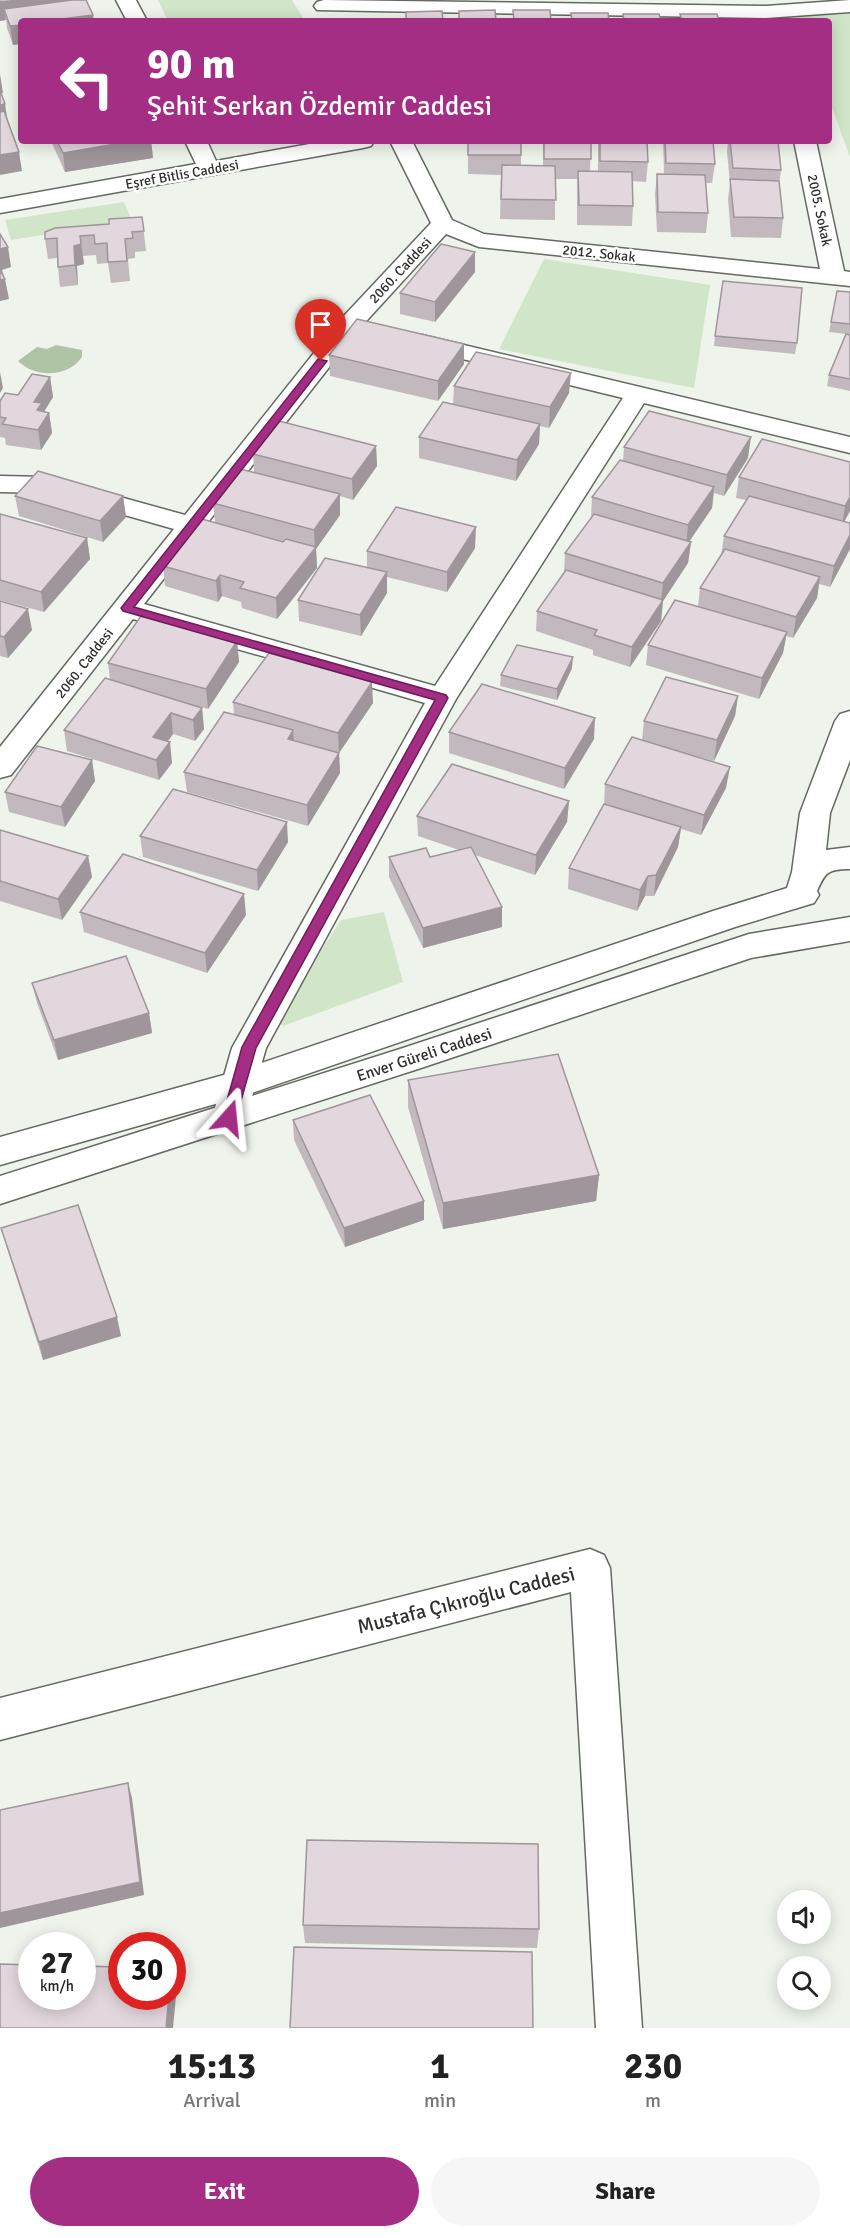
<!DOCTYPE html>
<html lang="en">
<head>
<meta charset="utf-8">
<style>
  :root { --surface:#fff; --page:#f6f6f6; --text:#222; --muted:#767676; --accent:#a52e85 }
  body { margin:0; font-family:Signika,sans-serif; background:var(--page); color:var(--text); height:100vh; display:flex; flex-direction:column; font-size:22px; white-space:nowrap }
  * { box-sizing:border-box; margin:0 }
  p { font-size:20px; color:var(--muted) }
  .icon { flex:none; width:33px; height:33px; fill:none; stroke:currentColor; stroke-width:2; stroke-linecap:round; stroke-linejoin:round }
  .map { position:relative; height:2028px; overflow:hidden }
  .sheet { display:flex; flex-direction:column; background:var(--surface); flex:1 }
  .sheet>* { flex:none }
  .top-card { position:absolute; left:18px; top:18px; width:814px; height:126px; border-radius:6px; box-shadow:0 3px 15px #0003; background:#a52e85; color:#fff; overflow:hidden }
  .buttons { position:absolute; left:777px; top:1890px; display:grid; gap:12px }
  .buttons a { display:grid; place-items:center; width:54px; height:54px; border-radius:50%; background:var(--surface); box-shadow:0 3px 15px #0003; font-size:30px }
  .speed { position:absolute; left:18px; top:1932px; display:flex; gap:12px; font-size:30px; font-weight:700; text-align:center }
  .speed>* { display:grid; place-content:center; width:78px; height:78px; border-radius:50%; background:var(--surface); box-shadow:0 3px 15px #0003; line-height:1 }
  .speed small { font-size:15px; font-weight:400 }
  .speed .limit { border:9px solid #d22; background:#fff; color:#111 }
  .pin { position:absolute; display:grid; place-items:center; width:51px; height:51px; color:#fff; margin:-62px -26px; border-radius:50% 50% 50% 0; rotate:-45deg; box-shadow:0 0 6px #0007 }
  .pin .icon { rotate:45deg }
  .me { position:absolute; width:66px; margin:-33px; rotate:18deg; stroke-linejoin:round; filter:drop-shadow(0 0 4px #0008) }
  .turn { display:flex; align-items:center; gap:21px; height:126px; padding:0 30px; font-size:27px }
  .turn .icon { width:78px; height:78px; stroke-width:2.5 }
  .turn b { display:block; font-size:42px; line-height:51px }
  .eta { display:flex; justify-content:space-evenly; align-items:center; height:102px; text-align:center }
  .eta b { font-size:36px; font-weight:800; line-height:42px }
  .primary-button { display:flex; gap:12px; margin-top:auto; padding:12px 30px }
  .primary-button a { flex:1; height:69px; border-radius:36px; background:var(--accent); color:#fff; font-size:24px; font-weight:800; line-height:69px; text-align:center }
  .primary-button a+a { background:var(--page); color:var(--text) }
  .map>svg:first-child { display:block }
  .green { fill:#d1e5c8 }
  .water { fill:#afc4a5 }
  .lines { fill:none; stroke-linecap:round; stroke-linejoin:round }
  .minor-casing { stroke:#646961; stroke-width:3 }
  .major-casing { stroke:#646961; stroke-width:3 }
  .minor { fill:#fff; fill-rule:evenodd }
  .major { fill:#fff; fill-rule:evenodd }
  .wall { fill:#c2b9be; fill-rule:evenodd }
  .shaded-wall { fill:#9e969b }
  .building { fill:#e2d7dd; stroke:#9e969b; stroke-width:1.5 }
  .route { fill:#a52e85; stroke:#6b1e56; stroke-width:1.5 }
  .labels { text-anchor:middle; stroke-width:5; stroke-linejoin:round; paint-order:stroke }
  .far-street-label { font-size:14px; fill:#2e302c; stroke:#fff }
  .street-label { font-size:16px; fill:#2e302c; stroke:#fff }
  .near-street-label { font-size:20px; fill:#2e302c; stroke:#fff }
</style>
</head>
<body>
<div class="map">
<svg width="850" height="2028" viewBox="0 0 850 2028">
  <rect width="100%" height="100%" fill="#eef4eb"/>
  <g class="green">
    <polygon points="158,0 292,0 305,21 168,21"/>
    <polygon points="850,13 850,157 830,102 830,21 799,21 797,16"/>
    <polygon points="124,202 132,221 11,240 5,220"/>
    <polygon points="544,259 710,285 694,388 499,349"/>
    <polygon points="384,912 403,982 283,1026 277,1022 278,1015 341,920"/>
  </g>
  <path class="water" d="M56 345 82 350V357C68 378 35 378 18 361L37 347 47 349Z"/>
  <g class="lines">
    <g class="minor-casing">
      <g id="minor">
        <polygon points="116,0 136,0 147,21 127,21"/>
        <polygon points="324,0 766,6 850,0 850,12 766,18 317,10 314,6 317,2"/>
        <polygon points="185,141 207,141 216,161 326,141 374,141 371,146 363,148 0,213 0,199 196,164"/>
        <polygon points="390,141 412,141 452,220 484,234 820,269 794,141 816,141 844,271 850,272 850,286 479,247 446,234 359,329 144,604 435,686 623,398 413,347 410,342 413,337 422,335 850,437 850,453 644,403 456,699 266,1048 246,1118 241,1128 229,1132 217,1128 212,1118 232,1048 425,703 133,619 11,775 0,778 0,747 174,529 47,493 0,492 0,476 48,477 185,515 341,319 431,223"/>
        <polygon points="590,1549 604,1555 610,1568 642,2028 596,2028 571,1592 0,1740 0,1698"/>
      </g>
    </g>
    <g class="major-casing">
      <g id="major">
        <path d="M850 711V760L830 813 826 850 850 847V869C827 869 825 873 817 891L819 895 814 903 735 927 240 1097 0 1165V1137L238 1071 713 911 787 888 792 872 800 813 835 721 840 714Z"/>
        <polygon points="850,917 850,941 751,958 421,1068 0,1204 0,1176 403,1048 749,934"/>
      </g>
    </g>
    <use href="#minor" class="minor"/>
    <use href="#major" class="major"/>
  </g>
  <g class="wall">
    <polygon points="0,0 93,15 93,19 21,21 21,50 20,44 13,45 7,28 6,20 0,21"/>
    <polygon points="51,141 151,141 153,158 65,172"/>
    <polygon points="543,141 591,141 590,171 598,171 598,141 647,141 648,162 646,182 632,181 633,206 632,226 577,225 577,179 555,179 555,220 500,219 501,175 468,174 468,155 521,155 521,165 543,166"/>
    <polygon points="663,141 713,141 715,164 712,183 706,183 708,213 706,233 657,232 655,194 657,174 664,174"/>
    <polygon points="728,141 778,141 781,170 779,185 783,218 781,238 731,237 728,199 730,183 727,152"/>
    <polygon points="142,217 146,251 135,252 135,258 128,259 130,281 111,283 108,263 97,264 96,255 83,256 84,264 77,266 78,285 60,287 57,258 48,259 45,239"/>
    <polygon points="475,272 435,322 400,314 400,293"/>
    <polygon points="850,292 850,391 827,386 829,375 846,334 829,332 831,322"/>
    <polygon points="715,336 797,343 795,354 714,346"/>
    <polygon points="464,344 464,364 438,401 330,376 329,355"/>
    <polygon points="50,377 53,397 44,412 49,413 52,433 41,450 6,445 5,438 0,437 0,417 18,395"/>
    <polygon points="454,386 569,393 549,428 540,426 539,444 516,481 419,458 419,437 453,404"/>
    <polygon points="376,446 377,466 353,500 340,496 340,515 316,549 317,568 277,619 242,608 241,602 222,596 218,602 165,586 163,566 215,522 213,503 254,472 253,454"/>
    <polygon points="624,447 748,458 724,496 714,493 712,508 689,542 691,542 688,563 663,601 661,621 630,667 593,655 593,650 536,631 537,611 564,573 565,553 591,518 592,497 623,461"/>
    <polygon points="850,462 850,511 844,521 850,523 850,549 830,587 819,584 817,598 793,638 786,636 783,653 759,699 646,665 648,645 698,606 700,588 721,555 724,536 746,500 736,498 739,477"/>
    <polygon points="15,496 123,496 126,517 103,542 19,516"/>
    <polygon points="0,514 87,538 90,559 44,612 0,600"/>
    <polygon points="475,548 447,592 387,577 387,593 361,636 299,621 298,600 367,568 367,551"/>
    <polygon points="0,601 32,630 8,658 0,656"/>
    <polygon points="237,641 239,662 208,709 197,706 202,708 204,729 195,741 173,734 168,741 172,763 159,780 67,751 64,730 110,680 108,663"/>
    <polygon points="572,668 557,700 500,686 501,675"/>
    <polygon points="738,696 735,716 714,761 685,753 726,788 701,835 681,829 678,847 654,896 645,896 637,911 568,889 569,868 604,805 605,784 642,740 644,721"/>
    <path d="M233 702 373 703 339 753 340 773 308 826 187 792 184 772 234 715ZM294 740 321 748 294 741Z"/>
    <polygon points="449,732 594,739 564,789 449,753"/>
    <polygon points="92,760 95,781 65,827 9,812 5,792"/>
    <polygon points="569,801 567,822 535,875 475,855 502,907 502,927 423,948 389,877 389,857 430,857 459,850 418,836 417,816"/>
    <polygon points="0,830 88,856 92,877 62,920 0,901"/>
    <polygon points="140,836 288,842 258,891 143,857"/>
    <polygon points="80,912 246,915 207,973 84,932"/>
    <polygon points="32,983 149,1013 152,1033 58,1060 37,1003"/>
    <polygon points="408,1080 599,1175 596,1201 443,1229 408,1107"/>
    <polygon points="293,1120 424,1201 424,1220 345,1247 294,1140"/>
    <polygon points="1,1228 121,1336 43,1360 7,1248"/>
    <polygon points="303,1925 539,1929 537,1948 305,1943"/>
  </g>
  <g class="shaded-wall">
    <polygon points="11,0 80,0 4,9 6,20 0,21 0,1"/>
    <polygon points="93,15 94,21 47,21"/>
    <polygon points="21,25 21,40 17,28 20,44 13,45 10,26"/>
    <polygon points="0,74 3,93 0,94"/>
    <polygon points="5,104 8,123 0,125 0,105"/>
    <polygon points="133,141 151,141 153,158 65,172 63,153"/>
    <polygon points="19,152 22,171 0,175 0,155"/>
    <polygon points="80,236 84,264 77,266 78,285 75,265 74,246"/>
    <polygon points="8,247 11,267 2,270 4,276 0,277 0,249"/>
    <polygon points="475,252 475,272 435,322 435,302"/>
    <polygon points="5,279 9,299 0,301 0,280"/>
    <polygon points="464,344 464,364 438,401 438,381"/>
    <polygon points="0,372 3,388 0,393"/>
    <polygon points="571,373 569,393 549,428 550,407"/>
    <polygon points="50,377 53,397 43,413 49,413 52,433 41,450 34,402"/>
    <polygon points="540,424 539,444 516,481 517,460"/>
    <polygon points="751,437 748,458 724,496 727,475"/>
    <polygon points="376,446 377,466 353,500 352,479"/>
    <polygon points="714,487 712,508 686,546 688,525"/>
    <polygon points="340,494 340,515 316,549 317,568 277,619 276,598 315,549 314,530"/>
    <polygon points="123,496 126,517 103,542 100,521"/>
    <polygon points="850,497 850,511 842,526 845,506"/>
    <polygon points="476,527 475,548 447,592 447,572"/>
    <polygon points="850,535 850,549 830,587 834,566"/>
    <polygon points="87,538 90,559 44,612 41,592"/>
    <polygon points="691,542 688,563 663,601 661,621 630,667 632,647 661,602 663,583"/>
    <polygon points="387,572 387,593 361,636 360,615"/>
    <polygon points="220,575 222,596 218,602 216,581"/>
    <polygon points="820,577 817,598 793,638 796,617"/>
    <polygon points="28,609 32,630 8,658 4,637"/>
    <polygon points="787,632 783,653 759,699 762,678"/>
    <polygon points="237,641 239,662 208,709 206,689"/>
    <polygon points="573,657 572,668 557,700 557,689"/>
    <polygon points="372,682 373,703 339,753 338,733"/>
    <polygon points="738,696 735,716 714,761 717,740"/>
    <polygon points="202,708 204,729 195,741 193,720"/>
    <polygon points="171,713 173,734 156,757 153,737"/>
    <polygon points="595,718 594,739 564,789 565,768"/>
    <polygon points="293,730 295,751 288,739"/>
    <polygon points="170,742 172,763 159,780 156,760"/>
    <polygon points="339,753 340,773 308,826 307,805"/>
    <polygon points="92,760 95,781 65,827 61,807"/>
    <polygon points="730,767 726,788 701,835 704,815"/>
    <polygon points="569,801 567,822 535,875 536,855"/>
    <polygon points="287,822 288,842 258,891 257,870"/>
    <polygon points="681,827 678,847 654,896 656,875"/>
    <polygon points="88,856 92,877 62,920 58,899"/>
    <polygon points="648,876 645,896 637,911 640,890"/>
    <polygon points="244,894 246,915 207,973 205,953"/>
    <polygon points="502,907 502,927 423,948 423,928"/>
    <polygon points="149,1013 152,1033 58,1060 54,1040"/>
    <polygon points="599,1175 596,1201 443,1229 443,1203"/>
    <polygon points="424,1201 424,1220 345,1247 344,1228"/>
    <polygon points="117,1317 121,1336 43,1360 39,1342"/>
    <polygon points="128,1783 132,1798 144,1895 0,1928 0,1913"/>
    <polygon points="172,1971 177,1986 173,2028 166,2028 169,1996 172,1996"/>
  </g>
  <g class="building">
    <polygon points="72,0 86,0 93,15 47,21 21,21 21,25 10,26 4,9"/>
    <polygon points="495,10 496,21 459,21 459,11"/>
    <polygon points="513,10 550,10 551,21 514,21"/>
    <polygon points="442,11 443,21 406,21 406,12"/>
    <polygon points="571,13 608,13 609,21 572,21"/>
    <polygon points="623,14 659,14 661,21 624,21"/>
    <polygon points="680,14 717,14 719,21 682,21"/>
    <polygon points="95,19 96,21 76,21"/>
    <polygon points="17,28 21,28 21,40"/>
    <polygon points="0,90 5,104 0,105"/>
    <polygon points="4,111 19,152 0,155 0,112"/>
    <polygon points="57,141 133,141 63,153"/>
    <rect x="468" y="141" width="53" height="14"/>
    <rect x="544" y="141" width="47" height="18"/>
    <polygon points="600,141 647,141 648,162 600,161"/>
    <polygon points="665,141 713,141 715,164 666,163"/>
    <polygon points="730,141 778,141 781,170 733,168"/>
    <polygon points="502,165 555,166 556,200 501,199"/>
    <polygon points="578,171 632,172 633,206 579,205"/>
    <polygon points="657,174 705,175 708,213 658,212"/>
    <polygon points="730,179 779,181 783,218 734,217"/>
    <polygon points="142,217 144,231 132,232 133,238 125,239 127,261 108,262 107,243 95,244 94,235 80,236 81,244 74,246 75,265 58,267 57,238 45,239 45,232 55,228 109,224 109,219"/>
    <polygon points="0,234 8,247 0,249"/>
    <polygon points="441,244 475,252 435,302 400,293"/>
    <polygon points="0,270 5,279 0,280"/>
    <polygon points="723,281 802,288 797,343 715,336"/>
    <polygon points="837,291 850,292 850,324 831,322"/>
    <polygon points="357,319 464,344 438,381 329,355"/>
    <polygon points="846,334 850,335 850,379 829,375"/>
    <polygon points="476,352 571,373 550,407 454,386"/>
    <polygon points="32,374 50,377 34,402 42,403 37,410 49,413 38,430 2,424 6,418 0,417 0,401 5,393 18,395"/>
    <polygon points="443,402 540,424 517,460 419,437"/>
    <polygon points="649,411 751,437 727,475 624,447"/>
    <polygon points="279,421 376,446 352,479 253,454"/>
    <polygon points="762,439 850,462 850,497 845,506 739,477"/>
    <polygon points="620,460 714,487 688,525 592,497"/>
    <polygon points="240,469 340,494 314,530 213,503"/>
    <polygon points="38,471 123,496 100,521 15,496"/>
    <polygon points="749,496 850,523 850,535 834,566 724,536"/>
    <polygon points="396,507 476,527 447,572 367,551"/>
    <polygon points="0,514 87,538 41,592 0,580"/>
    <polygon points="594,514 691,542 663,583 565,553"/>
    <polygon points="202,519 283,542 286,539 316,547 276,598 240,588 244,582 220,575 216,581 163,566"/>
    <polygon points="725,549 820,577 796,617 700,588"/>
    <polygon points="325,558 387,572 360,615 298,600"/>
    <polygon points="566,570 663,600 632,647 594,635 597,630 537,611"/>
    <polygon points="675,600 787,632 762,678 648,645"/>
    <polygon points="0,601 28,609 4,637 0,636"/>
    <polygon points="141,616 237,641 206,689 108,663"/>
    <polygon points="517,645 573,657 557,689 501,675"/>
    <polygon points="269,653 372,682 338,733 233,702"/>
    <polygon points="666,677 738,696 717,740 644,721"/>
    <polygon points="105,678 202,708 193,720 171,713 153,737 170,742 156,760 64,730"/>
    <polygon points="482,684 595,718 565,768 449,732"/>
    <polygon points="224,712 293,730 288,739 339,753 307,805 184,772"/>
    <polygon points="632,737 730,767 704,815 605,784"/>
    <polygon points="37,746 92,760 61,807 5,792"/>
    <polygon points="452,764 569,801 536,855 417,816"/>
    <polygon points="173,789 287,822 257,870 140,836"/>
    <polygon points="604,804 681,827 656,875 648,876 640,890 569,868"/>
    <polygon points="0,830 88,856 58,899 0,881"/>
    <polygon points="471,847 502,907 423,928 389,857 426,848 430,857"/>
    <polygon points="123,854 244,894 205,953 80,912"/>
    <polygon points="126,956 149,1013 54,1040 32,983"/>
    <polygon points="558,1054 599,1175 443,1203 408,1080"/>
    <polygon points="370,1095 424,1201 344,1228 293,1120"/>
    <polygon points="78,1205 117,1317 39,1342 1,1228"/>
    <polygon points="128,1783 140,1882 0,1913 0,1810"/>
    <polygon points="307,1840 538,1844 539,1929 303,1925"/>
    <polygon points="294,1947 532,1952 533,2028 290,2028"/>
    <polygon points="0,1964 32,1965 32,1996 82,1996 82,1966 122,1967 122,1996 169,1996 166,2028 0,2028"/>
  </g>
  <polygon class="route" points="318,359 327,361 134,607 446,695 448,698 256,1048 236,1118 234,1122 224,1122 222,1118 242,1047 435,700 123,611 121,608"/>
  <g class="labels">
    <g class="far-street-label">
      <text transform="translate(182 174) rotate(-10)" y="5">Eşref Bitlis Caddesi</text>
      <text transform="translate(820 210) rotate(78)" y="5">2005. Sokak</text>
      <text transform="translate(599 253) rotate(6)" y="5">2012. Sokak</text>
      <text transform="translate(400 270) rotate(-47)" y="5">2060. Caddesi</text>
      <text transform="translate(84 663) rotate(-52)" y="5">2060. Caddesi</text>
    </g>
    <g class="street-label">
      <text transform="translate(424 1054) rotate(-18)" y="6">Enver Güreli Caddesi</text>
    </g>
    <g class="near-street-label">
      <text transform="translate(466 1600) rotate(-14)" y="7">Mustafa Çıkıroğlu Caddesi</text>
    </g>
  </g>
</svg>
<div class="buttons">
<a><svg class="icon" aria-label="sound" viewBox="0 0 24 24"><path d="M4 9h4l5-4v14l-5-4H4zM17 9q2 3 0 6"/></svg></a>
<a><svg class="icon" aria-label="search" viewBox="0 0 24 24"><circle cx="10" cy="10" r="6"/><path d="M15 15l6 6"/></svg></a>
</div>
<div class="speed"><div>27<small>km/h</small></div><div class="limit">30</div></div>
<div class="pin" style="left:321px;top:361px;background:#d93025"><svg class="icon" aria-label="arrive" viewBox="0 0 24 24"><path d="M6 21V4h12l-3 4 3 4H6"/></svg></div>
<svg class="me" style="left:229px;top:1118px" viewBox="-20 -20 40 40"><path d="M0-17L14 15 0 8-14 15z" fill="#a52e85" stroke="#fff" stroke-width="4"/></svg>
<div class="top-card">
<div class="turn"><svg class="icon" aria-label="left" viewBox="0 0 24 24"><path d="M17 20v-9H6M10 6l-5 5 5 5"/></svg><div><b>90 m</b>Şehit Serkan Özdemir Caddesi</div></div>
</div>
</div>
<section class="sheet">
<div class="eta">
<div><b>15:13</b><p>Arrival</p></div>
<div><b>1</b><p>min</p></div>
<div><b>230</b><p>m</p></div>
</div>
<div class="primary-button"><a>Exit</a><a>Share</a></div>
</section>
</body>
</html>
